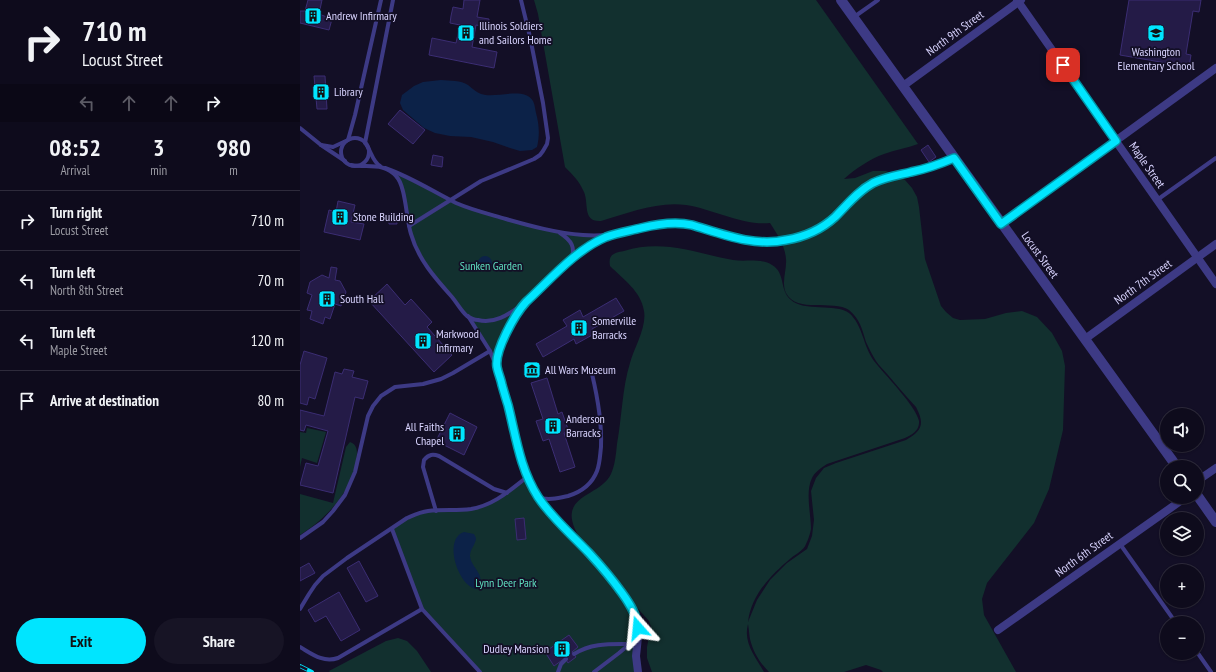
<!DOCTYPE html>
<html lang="en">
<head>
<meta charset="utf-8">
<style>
  :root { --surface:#0e0b1c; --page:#171425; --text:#f1f3f6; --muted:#9b9ba3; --line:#2e2b3b; --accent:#00e5ff }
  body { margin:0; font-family:"PT Sans Narrow",sans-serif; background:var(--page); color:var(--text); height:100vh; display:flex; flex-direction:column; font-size:15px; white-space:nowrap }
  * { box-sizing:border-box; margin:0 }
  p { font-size:13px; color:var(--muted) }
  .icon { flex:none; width:22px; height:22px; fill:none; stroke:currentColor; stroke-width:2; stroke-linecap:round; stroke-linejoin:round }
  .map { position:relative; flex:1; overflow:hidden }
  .side { display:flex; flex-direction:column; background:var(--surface); width:300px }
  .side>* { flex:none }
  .banner { background:#0e0b1c; color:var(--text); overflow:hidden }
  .fabs { position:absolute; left:860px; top:408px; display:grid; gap:8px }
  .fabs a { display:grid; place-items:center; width:44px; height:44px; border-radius:50%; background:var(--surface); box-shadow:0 1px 3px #0004,0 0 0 1px var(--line); font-size:20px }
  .pin { position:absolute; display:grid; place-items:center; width:34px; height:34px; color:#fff; margin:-17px; border-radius:8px; box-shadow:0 2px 6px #0006 }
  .me { position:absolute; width:44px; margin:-22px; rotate:342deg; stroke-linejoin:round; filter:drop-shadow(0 0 3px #0008) }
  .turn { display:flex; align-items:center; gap:14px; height:84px; padding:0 16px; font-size:18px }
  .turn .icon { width:52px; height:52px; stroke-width:2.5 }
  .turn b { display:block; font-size:28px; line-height:34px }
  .lanes { display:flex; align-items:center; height:38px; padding:0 16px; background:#0003; justify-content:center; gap:20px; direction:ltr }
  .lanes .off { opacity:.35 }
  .eta { display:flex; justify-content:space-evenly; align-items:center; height:68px; text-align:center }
  .eta b { font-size:24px; font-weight:700; line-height:28px }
  .primary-button { display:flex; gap:8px; margin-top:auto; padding:8px 16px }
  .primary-button a { flex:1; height:46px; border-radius:24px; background:var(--accent); color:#111; font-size:16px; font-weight:700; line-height:46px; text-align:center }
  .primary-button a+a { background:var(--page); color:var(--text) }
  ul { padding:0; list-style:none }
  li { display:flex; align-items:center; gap:12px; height:60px; padding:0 16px; border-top:1px solid var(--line) }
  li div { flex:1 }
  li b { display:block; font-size:15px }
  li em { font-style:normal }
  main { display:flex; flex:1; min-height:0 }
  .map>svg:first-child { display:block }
  .green { fill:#12302f }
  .water { fill:#0c2248 }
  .building { fill:#241b47; stroke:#3b2d73 }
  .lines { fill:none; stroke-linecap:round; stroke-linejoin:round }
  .service { stroke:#3d3a85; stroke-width:4 }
  .minor { stroke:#3d3a85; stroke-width:8 }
  .tertiary { stroke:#3d3a85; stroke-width:10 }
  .rail-casing { stroke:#00e5ff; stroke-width:4 }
  .rail { stroke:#130f26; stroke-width:2.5; stroke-dasharray:8; stroke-linecap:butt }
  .route-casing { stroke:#0095a6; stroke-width:10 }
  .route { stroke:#00e5ff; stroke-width:7 }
  .labels { text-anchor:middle; stroke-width:3.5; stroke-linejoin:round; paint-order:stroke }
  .poi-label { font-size:12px; fill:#d9d4ff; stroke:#130f26; text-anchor:start }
  .street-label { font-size:12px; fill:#d9d4ff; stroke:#130f26 }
  .park-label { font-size:12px; fill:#5fe0c0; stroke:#130f26 }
</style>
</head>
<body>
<main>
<section class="side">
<div class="banner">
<div class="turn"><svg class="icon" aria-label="right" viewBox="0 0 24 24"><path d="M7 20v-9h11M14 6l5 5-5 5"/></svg><div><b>710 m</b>Locust Street</div></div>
<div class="lanes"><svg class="icon off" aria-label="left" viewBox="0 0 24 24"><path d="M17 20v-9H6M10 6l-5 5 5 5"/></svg><svg class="icon off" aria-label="ahead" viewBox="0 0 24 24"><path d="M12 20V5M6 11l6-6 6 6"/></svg><svg class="icon off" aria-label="ahead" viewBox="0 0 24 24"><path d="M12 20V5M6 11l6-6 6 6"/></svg><svg class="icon" aria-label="right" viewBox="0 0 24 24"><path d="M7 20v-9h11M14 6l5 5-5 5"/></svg></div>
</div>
<div class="eta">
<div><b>08:52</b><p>Arrival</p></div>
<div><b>3</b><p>min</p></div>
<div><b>980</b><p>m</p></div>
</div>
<ul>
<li><svg class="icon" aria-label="right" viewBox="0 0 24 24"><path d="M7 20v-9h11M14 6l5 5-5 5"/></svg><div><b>Turn right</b><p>Locust Street</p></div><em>710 m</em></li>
<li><svg class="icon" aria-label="left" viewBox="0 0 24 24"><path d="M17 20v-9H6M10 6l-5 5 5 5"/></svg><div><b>Turn left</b><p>North 8th Street</p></div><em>70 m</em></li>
<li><svg class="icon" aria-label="left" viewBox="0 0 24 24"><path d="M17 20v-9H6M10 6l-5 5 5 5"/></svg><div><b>Turn left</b><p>Maple Street</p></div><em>120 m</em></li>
<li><svg class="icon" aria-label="arrive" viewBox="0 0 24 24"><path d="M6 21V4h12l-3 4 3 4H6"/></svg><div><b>Arrive at destination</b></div><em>80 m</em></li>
</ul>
<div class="primary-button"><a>Exit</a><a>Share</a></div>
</section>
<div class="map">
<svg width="916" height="672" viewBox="0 0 916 672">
  <rect width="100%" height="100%" fill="#130f26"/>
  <g class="green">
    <path d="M234 0H516L618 144C607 148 595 150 584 154 570 159 555 169 544 179L555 178 573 171H586L605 180 612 188 617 197 619 207 625 259 641 306 646 312 653 318 660 320 685 319 706 313 722 311 737 317 752 333 762 351 765 366 763 430 749 489 734 523 687 583 682 599 684 615 716 672H583L581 670 566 665 544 672H469C460 663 453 652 450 639 449 634 449 629 448 624 443 643 455 656 464 672H352L347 658V647L351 627 349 621 331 601 313 577 279 537C254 494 300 498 311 474 315 465 316 454 317 444 322 417 322 389 330 363 334 348 347 327 344 311 341 291 323 279 310 266 308 254 314 253 324 251 363 239 395 253 433 260 445 262 461 258 472 265 486 273 479 290 491 300 504 312 535 303 549 313 563 325 563 346 574 361 585 375 616 406 619 421 620 430 612 435 605 438L527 464C521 468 515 472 512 478 505 492 511 514 511 529 510 534 508 540 506 544 504 550 496 554 491 558 471 575 451 595 448 622L457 600 470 580 487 563 507 549 512 536 514 520 511 491 516 478 524 468 536 463 606 440C622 431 625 424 616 407 606 396 597 386 588 375 584 370 579 366 576 361 572 355 569 348 566 342 562 329 560 319 549 310 533 299 497 314 486 293 481 282 487 270 486 259 485 245 477 234 470 223 443 226 413 209 386 205 358 201 328 213 301 221 281 222 290 202 283 190 279 181 272 174 265 167L238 14Z"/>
    <polygon points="102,174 157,203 245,229 306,237 285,249 226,302 204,337 196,366 179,332 134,276 114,245 102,187 96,175"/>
    <polygon points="7,428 26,432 17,463 2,458 0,467 0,432 6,433"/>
    <path d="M50 442C56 444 57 449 57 454 55 489 27 518 0 535V494L33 503 46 447Z"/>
    <polygon points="227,477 243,505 289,553 316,585 338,622 338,672 180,672 122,609 92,529 117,513 169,509 193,502"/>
    <polygon points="98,638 107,641 117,651 131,672 30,672 29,671 86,641"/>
  </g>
  <g class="water">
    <path d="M141 80C150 81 161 80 168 85 172 88 176 92 181 94 196 99 224 86 233 101 235 105 235 109 236 113 239 124 240 135 237 147L232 150 220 151 210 148 193 142 171 137 150 136 135 133 124 128 103 110 100 103 102 95 114 86 123 82Z"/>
    <circle cx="185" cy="263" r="7"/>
    <path d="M164 532 174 534 176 538C176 544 170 549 170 556 171 567 184 573 180 586L177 589C159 588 142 539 164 532Z"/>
  </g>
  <g class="building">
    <polygon points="8,0 22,0 19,14 32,19 29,30 0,23 0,11 5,11"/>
    <polygon points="164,0 180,0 177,17 189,19 188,27 176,25 172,47 197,52 194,68 129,55 132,38 156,43 160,25 150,23 151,16 153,7 163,9"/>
    <polygon points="829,0 901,0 899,12 893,11 886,54 891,55 889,67 820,55"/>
    <polygon points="14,76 25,76 27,109 17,109"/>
    <polygon points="100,110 125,130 113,144 88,124"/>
    <polygon points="628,145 636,157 629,162 621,150"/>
    <polygon points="133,155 143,157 142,167 131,165"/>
    <polygon points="38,201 55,205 51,222 64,224 60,240 24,232 29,210 36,212"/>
    <polygon points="96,213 97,224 89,224 88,214"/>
    <polygon points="31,267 37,268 35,280 40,281 46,292 41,306 35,304 30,319 25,317 23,324 10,319 12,311 7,310 12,295 7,293 10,282 22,275 29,278"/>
    <polygon points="87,284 105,305 111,299 132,322 127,327 152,355 134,372 69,301"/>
    <polygon points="316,298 324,311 292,329 294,334 276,344 274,339 243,357 236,344 267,326 263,320 280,310 283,317"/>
    <polygon points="4,351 27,358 15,399 9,397 7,405 0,403 0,365"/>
    <polygon points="44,369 54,371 52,377 68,381 63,399 55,397 33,493 0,485 6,463 18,466 28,431 6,425 4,431 0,430 0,410 24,416 35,372 42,374"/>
    <polygon points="247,378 258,414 262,412 269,432 264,433 275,467 260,472 249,439 243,441 236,421 243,419 231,383"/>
    <polygon points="150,413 177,427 164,455 136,441"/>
    <polygon points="224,518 226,539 217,540 215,519"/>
    <polygon points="59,561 78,596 66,602 47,568"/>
    <polygon points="9,563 15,573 0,581 0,568"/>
    <polygon points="39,592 60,630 41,641 26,616 15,622 8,610"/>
    <polygon points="269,635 278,647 272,652 276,657 268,663 265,658 254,666 245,652"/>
  </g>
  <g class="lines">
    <g class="service">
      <polyline points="554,17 578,0"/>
      <polyline points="0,128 21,145 45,161"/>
      <circle cx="55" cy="152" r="14"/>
      <polyline points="21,145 33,147 48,140 55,115 81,0"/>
      <path d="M51 165C67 168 84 162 96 176 106 186 106 219 111 234 118 259 135 278 152 297 157 303 161 311 167 316 170 318 175 320 178 320 194 324 208 315 220 306"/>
      <path d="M80 166C72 161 71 150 65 143L93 0"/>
      <path d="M85 168C111 177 132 191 156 203 172 210 189 214 206 219 231 226 256 233 283 235 297 236 312 235 326 232 344 228 361 222 380 224 391 225 402 228 412 231 442 240 465 246 496 238 510 235 523 227 534 218 547 207 558 190 575 182 587 176 600 175 613 172 627 168 640 164 653 158"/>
      <polyline points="857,200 916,158"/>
      <polyline points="109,226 181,181 234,159 240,155 243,151 247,144 248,138 243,103 230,37 221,0"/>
      <path d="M260 233C271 240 277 248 270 261L226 302 213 320 204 337 196 366 202 384 222 463 227 477 243 505 251 515 298 562 325 598 334 612 338 622V637L319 653 294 672"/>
      <polyline points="272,259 293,244 310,236"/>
      <polyline points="168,316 190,351 196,366"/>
      <path d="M238 497C247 501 259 498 268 496 281 492 292 484 297 471 300 463 300 455 301 447 302 422 298 399 292 374"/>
      <path d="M136 511 123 467 124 460C129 454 133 454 139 456L194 489 207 493"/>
      <polyline points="92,529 122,609 180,672"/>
      <polyline points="0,538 23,522 33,511 45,495 55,472 68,416 73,406 81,396 95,387 123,384 141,379 153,373 190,351"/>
      <polyline points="820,544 876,623"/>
      <path d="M0 609 9 594 15 585 23 576 47 558 107 518C114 515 120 512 128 511 142 509 157 511 171 509 194 505 209 491 227 477"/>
      <path d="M0 647C12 654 23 663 38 658L122 609"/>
      <polyline points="897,652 911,672"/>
      <path d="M274 654C291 643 309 644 329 644"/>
      <polyline points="258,672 261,664 266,659"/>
    </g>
    <g class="minor">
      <polyline points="717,0 916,284"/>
      <polyline points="603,86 721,0"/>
      <polyline points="701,224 916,68"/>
      <polyline points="785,339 916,244"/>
      <polyline points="897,481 916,468"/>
      <polyline points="698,630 879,502 883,497"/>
      <polyline points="338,637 336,656 338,672"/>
    </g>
    <g class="tertiary">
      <polyline points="541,0 877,467"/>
      <polyline points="897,495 916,522"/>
    </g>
    <g class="rail-casing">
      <polyline id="rail" points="0,666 12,672"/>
    </g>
    <use href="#rail" class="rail"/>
  </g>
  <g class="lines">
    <g class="route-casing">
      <path id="route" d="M338 628C337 615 330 604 322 593 312 579 301 566 289 553 272 535 252 518 238 497 220 469 216 437 208 405 206 399 204 392 202 385 201 379 198 373 197 367 194 351 215 314 226 302 250 280 275 250 306 237 317 233 329 231 341 228 357 224 375 221 392 225 422 234 454 247 486 240 504 237 522 229 535 217 547 205 558 191 573 183 585 177 599 175 611 172 626 169 640 164 654 158L701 224 816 141 763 65"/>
    </g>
    <use href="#route" class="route"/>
  </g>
  <defs>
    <g id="building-square" transform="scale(0.9)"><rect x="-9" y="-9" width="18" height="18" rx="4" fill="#00e5ff" stroke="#130f26"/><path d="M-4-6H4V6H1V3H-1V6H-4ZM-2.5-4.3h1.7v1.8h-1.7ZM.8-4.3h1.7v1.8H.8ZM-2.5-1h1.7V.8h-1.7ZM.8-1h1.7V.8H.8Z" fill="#111"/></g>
    <g id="school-square" transform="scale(0.9)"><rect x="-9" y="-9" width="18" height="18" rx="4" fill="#00e5ff" stroke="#130f26"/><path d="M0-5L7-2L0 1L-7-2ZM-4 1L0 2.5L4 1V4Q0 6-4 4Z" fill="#111"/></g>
    <g id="museum-square" transform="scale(0.9)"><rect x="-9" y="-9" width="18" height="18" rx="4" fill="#00e5ff" stroke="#130f26"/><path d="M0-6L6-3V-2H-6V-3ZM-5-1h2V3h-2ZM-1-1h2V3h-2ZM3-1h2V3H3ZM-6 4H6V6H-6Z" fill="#111"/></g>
  </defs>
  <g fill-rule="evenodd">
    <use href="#building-square" x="13" y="16"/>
    <use href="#building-square" x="166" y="33"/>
    <use href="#school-square" x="856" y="33"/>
    <use href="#building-square" x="21" y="92"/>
    <use href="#building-square" x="40" y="217"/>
    <use href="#building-square" x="27" y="299"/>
    <use href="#building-square" x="279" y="328"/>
    <use href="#building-square" x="123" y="341"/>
    <use href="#museum-square" x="232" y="370"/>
    <use href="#building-square" x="253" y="426"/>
    <use href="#building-square" x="157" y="434"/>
    <use href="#building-square" x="262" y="649"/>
  </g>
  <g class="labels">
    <g class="poi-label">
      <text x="26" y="20">Andrew Infirmary</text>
      <text x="179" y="30">Illinois Soldiers<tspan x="179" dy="14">and Sailors Home</tspan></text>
      <text x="856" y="56" text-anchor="middle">Washington<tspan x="856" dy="14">Elementary School</tspan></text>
      <text x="34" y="96">Library</text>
      <text x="53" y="221">Stone Building</text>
      <text x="40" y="303">South Hall</text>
      <text x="292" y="325">Somerville<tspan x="292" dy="14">Barracks</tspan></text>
      <text x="136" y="338">Markwood<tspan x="136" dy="14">Infirmary</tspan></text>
      <text x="245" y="374">All Wars Museum</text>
      <text x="266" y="423">Anderson<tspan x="266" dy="14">Barracks</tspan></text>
      <text x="144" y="431" text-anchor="end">All Faiths<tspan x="144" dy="14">Chapel</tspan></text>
      <text x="249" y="653" text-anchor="end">Dudley Mansion</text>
    </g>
    <g class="street-label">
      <text transform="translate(655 33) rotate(-36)" y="4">North 9th Street</text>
      <text transform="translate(847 165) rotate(55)" y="4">Maple Street</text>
      <text transform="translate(740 255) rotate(54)" y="4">Locust Street</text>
      <text transform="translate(843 282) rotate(-36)" y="4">North 7th Street</text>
      <text transform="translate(784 554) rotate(-36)" y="4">North 6th Street</text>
    </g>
    <g class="park-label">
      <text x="191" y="270">Sunken Garden</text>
      <text x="206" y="587">Lynn Deer Park</text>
    </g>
  </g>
</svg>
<div class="fabs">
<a><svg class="icon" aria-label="sound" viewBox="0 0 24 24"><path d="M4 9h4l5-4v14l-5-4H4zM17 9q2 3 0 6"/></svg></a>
<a><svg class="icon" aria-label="search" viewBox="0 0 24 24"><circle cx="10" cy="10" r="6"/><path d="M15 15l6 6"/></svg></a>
<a><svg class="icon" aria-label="layers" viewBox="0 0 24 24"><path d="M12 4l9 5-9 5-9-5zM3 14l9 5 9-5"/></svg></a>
<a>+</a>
<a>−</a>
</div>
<div class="pin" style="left:763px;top:65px;background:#d93025"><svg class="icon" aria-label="arrive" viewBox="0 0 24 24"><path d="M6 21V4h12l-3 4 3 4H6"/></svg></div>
<svg class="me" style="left:338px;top:628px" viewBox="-20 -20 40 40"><path d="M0-17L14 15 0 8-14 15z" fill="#00e5ff" stroke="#fff" stroke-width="4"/></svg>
</div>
</main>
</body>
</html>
